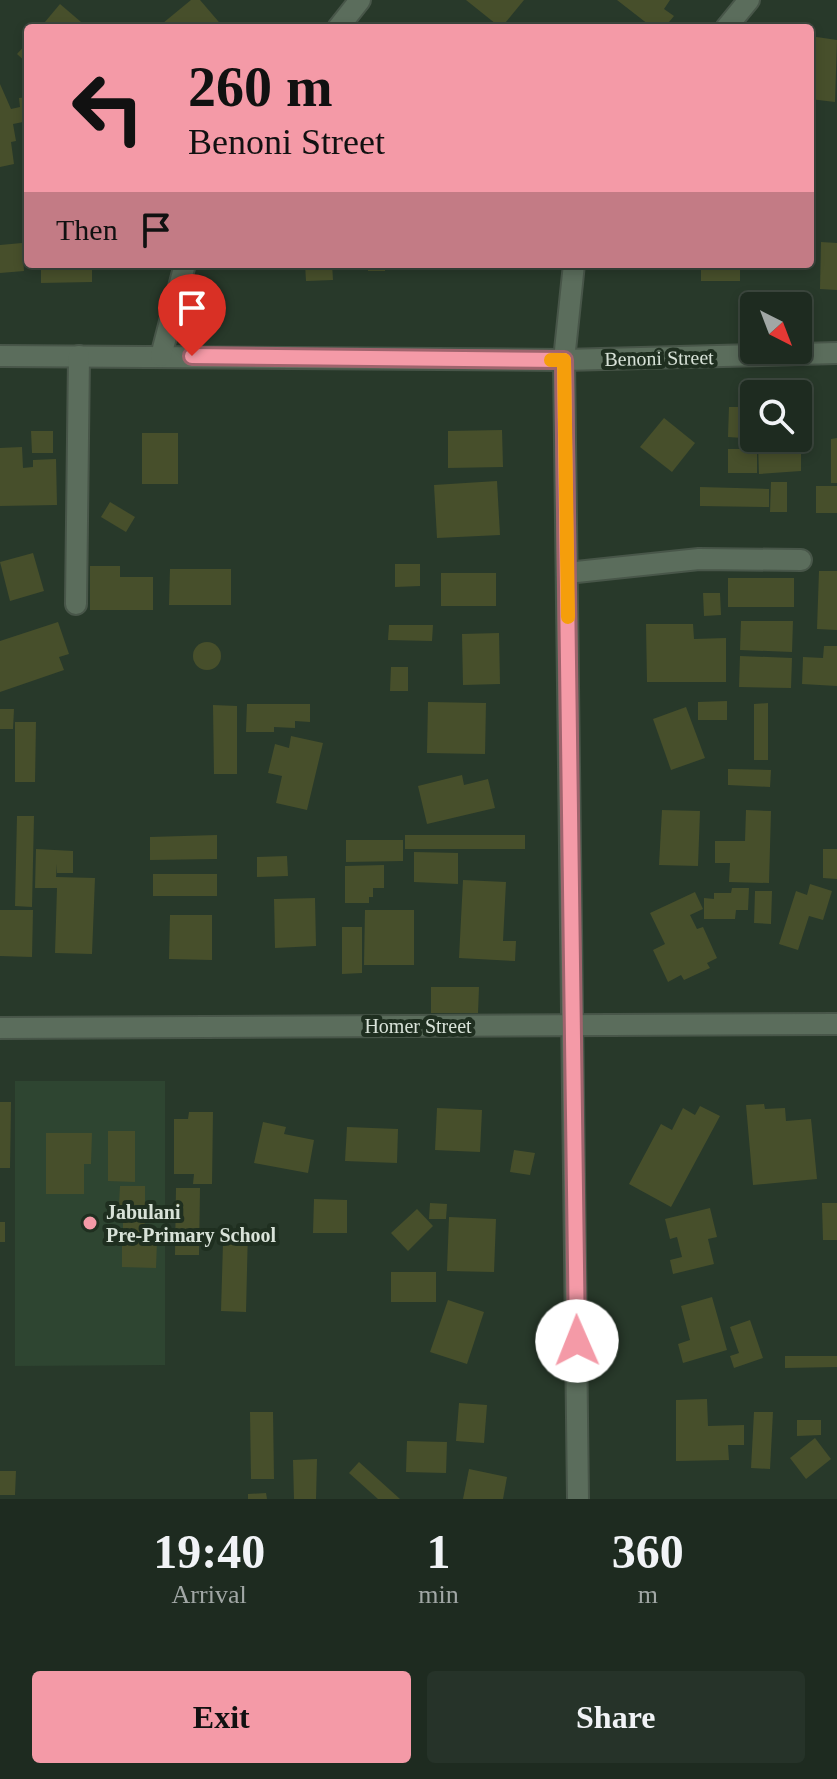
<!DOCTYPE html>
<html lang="en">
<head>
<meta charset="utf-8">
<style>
  :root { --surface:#1e2b20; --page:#263329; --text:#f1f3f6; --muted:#a1a7a5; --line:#3c473e; --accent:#f49aa7 }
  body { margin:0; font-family:"Times New Roman",serif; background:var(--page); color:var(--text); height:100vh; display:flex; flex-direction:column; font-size:30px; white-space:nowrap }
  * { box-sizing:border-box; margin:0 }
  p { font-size:26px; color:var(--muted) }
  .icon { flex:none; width:44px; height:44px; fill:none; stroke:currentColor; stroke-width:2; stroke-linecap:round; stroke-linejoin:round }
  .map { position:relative; height:1499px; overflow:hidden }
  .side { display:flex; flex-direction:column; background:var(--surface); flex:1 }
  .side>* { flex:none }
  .hud { position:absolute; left:24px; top:24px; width:790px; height:244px; border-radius:8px; box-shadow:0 4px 12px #0003,0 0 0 2px var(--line); background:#f49aa7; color:#111; overflow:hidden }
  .needle { width:52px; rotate:138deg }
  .fabs { position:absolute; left:740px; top:292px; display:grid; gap:16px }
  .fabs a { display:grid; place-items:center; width:72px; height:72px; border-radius:8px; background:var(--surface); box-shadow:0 4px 12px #0003,0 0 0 2px var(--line); font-size:40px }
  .pin { position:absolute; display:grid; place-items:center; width:68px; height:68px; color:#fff; margin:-82px -34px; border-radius:50% 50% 50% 0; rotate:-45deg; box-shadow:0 0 8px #0007 }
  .pin .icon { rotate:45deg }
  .me { position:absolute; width:88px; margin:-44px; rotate:359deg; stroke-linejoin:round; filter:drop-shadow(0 0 6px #0008) }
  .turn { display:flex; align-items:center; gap:28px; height:168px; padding:0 32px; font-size:36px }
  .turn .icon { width:104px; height:104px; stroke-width:2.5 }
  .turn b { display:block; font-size:56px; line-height:68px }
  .then { display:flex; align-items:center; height:76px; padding:0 32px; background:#0003; gap:16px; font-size:30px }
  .eta { display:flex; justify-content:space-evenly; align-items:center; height:136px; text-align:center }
  .eta b { font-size:48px; font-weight:700; line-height:56px }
  .action { display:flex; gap:16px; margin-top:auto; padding:16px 32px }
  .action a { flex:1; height:92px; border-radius:8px; background:var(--accent); color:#111; font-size:32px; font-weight:700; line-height:92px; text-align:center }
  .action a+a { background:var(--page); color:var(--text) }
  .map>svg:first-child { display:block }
  .built { fill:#2e4531 }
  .building { fill:#474f2b }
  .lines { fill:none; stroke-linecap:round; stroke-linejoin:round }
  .minor-casing { stroke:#485649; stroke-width:24 }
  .minor { stroke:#5b6d5c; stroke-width:20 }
  .route-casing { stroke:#9f646d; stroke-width:20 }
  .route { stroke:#f49aa7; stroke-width:14 }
  .slow { stroke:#f59e0b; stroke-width:14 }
  .poi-dot { fill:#f49aa7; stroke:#1f2f20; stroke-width:3 }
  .labels { text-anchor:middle; stroke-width:8; stroke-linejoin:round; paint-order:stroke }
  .street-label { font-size:20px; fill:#d8e2d8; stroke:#1f2f20 }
  .poi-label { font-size:20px; font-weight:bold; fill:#d8e2d8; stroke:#1f2f20; text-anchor:start }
</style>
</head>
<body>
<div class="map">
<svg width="837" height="1499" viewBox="0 0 837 1499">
  <rect width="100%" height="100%" fill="#28392a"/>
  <polygon class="built" points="15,1081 165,1081 165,1365 15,1366"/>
  <g class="building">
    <polygon points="191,0 200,0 224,28 157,28"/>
    <polygon points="466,0 524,0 501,28"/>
    <polygon points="617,0 670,0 664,9 674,16 664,28 653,28"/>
    <polygon points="60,4 88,28 40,28"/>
    <polygon points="810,36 837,40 835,102 810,99"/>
    <polygon points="28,42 28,64 17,54"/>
    <polygon points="0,84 11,109 20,107 19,98 28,97 28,131 24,131 23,122 13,124 16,141 11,142 14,164 0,167"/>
    <polygon points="821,242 837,243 837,290 820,289"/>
    <polygon points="22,243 24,271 0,273 0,245"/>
    <polygon points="41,264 92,264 92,282 41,283"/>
    <polygon points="305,264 332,264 333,280 306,281"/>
    <rect x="368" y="264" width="17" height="7"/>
    <rect x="701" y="264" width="39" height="17"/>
    <polygon points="729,407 744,407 743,438 728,437"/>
    <polygon points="798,413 806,413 804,437 798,437"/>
    <polygon points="664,418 695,443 672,472 640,447"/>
    <polygon points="502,430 503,467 448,468 448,431"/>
    <polygon points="31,431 53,431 53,453 32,453"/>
    <rect x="142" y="433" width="36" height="51"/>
    <polygon points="837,438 837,483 831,483 831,439"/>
    <polygon points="758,444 801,444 801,471 759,474"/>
    <polygon points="22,447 23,468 33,467 33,460 56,459 57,505 0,506 0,448"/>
    <rect x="728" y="449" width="29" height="24"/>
    <polygon points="497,481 500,535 437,538 434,485"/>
    <polygon points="771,482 787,482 787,512 770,512"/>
    <rect x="816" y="486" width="21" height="27"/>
    <polygon points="700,487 769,489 769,507 700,506"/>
    <polygon points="110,502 135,517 126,532 101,517"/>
    <polygon points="33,553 44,591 10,601 0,562"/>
    <polygon points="395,564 420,564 420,586 395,587"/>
    <polygon points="90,566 120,566 120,577 153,577 153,610 90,610"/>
    <polygon points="170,569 231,569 231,605 169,605"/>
    <polygon points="819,571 837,571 837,630 817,629"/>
    <rect x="441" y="573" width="55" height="33"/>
    <rect x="728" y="578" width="66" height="29"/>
    <polygon points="703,593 720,593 721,615 704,616"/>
    <polygon points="741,621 793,621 792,652 740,650"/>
    <polygon points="58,622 69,654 59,657 64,670 0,692 0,641"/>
    <polygon points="646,624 693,624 694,639 726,638 726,682 647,682"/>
    <polygon points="389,625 433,625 432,641 388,640"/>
    <polygon points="499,633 500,684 463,685 462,634"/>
    <circle cx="207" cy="656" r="14"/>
    <polygon points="824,646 837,646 837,686 802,684 803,657 823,658"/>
    <polygon points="740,656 792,658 791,688 739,687"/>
    <polygon points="391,667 408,667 408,691 390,691"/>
    <polygon points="727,701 727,720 698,720 698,702"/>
    <polygon points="428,702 486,703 485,754 427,753"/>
    <polygon points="768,703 768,760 754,760 754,704"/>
    <polygon points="247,704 310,704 310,722 295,721 295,728 274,727 274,732 246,732"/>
    <polygon points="213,705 237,706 237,774 214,774"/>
    <polygon points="686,707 705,758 671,770 653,719"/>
    <polygon points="0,709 14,709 13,729 0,729"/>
    <polygon points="15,722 36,722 35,782 15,782"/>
    <polygon points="291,736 323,743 307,810 276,803 282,776 268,773 275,744 289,748"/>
    <polygon points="728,769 771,770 770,787 728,785"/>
    <polygon points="462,775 464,785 488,779 495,808 427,824 418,786"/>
    <polygon points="662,810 700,811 698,866 659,865"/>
    <polygon points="746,810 771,811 769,883 729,882 730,863 715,863 715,841 745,841"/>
    <polygon points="17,816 34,816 32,907 15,906"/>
    <polygon points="217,835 217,859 150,860 150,837"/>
    <rect x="405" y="835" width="120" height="14"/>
    <polygon points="346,840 403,840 403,861 346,862"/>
    <polygon points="36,849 73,851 73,873 57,873 57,864 56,877 95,878 92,954 55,953 57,888 35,888"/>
    <polygon points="823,849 837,849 837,879 823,878"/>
    <polygon points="414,852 458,853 458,884 414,882"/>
    <polygon points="287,856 288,876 257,877 257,857"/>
    <polygon points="384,865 384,888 373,888 373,897 369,897 369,903 345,903 345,866"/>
    <rect x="153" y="874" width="64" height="22"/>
    <polygon points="463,880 506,882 503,941 516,941 515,961 459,958"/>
    <polygon points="810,884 832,891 823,920 809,916 798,950 779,944 796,891 807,895"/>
    <polygon points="732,888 749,888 748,910 736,910 735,919 704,919 704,898 714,899 714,893 731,893"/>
    <polygon points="755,891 772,891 771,924 754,923"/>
    <polygon points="695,892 703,909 690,915 697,929 703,927 717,958 707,963 710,968 684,980 681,975 668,982 653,950 665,944 650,913"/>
    <polygon points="315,898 316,946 275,948 274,899"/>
    <polygon points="0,910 33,910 32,957 0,956"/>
    <polygon points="365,910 414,910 414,965 364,965"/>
    <polygon points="170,915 212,915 212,960 169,959"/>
    <polygon points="342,927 362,927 362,973 342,974"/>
    <polygon points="431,987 479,987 478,1013 431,1013"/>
    <polygon points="0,1102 11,1102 10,1168 0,1168"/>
    <polygon points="764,1104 765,1109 785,1108 786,1121 811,1119 817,1179 753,1185 746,1105"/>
    <polygon points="700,1106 720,1116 671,1207 629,1184 661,1124 672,1130 683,1108 695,1115"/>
    <polygon points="437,1108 482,1110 480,1152 435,1150"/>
    <polygon points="189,1112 213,1112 212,1184 193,1184 194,1174 174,1174 174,1119 188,1119"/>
    <polygon points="263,1122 286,1127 284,1134 314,1140 308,1173 254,1163"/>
    <polygon points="347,1127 398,1129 397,1163 345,1161"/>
    <polygon points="108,1131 135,1131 135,1182 108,1181"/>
    <polygon points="46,1133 92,1133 91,1164 84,1164 84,1194 46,1194"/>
    <polygon points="514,1150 535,1153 530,1175 510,1172"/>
    <polygon points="120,1186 145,1186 145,1205 119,1205"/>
    <polygon points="176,1188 200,1188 199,1255 175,1255"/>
    <polygon points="314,1199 347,1200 347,1233 313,1233"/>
    <polygon points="430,1203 447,1204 446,1219 429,1219"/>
    <polygon points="822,1203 837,1203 837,1240 823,1240"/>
    <polygon points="710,1208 717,1237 708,1239 714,1264 673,1274 670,1260 682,1257 677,1237 670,1239 665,1219"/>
    <polygon points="417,1209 433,1226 408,1251 391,1233"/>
    <polygon points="123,1214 145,1215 144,1239 123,1239"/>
    <polygon points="449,1217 496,1219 494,1272 447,1271"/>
    <rect x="0" y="1222" width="5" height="20"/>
    <polygon points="234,1229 248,1229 246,1312 221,1311 223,1243 233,1243"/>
    <polygon points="122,1240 157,1241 156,1268 122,1267"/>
    <rect x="391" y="1272" width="45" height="30"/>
    <polygon points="712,1297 727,1350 683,1363 678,1344 690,1340 681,1306"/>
    <polygon points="448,1300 484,1312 467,1364 430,1352"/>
    <polygon points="750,1320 763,1358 734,1368 730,1356 739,1353 730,1327"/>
    <polygon points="785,1356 837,1356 837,1367 785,1368"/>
    <polygon points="707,1399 708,1426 744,1425 744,1445 728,1445 729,1460 676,1461 676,1400"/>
    <polygon points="459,1403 487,1405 484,1443 456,1441"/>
    <polygon points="250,1412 273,1412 274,1479 251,1479"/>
    <polygon points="754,1412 773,1412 770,1469 751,1468"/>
    <polygon points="797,1420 821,1420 821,1435 797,1436"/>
    <polygon points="815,1438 831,1459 806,1479 790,1458"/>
    <polygon points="407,1441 447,1442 446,1473 406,1472"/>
    <polygon points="317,1459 316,1499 294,1499 293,1460"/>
    <polygon points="359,1462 400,1499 378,1499 349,1473"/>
    <polygon points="469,1469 507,1477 503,1499 463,1499"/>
    <polygon points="0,1471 16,1471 15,1495 0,1495"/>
    <polygon points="266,1493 267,1499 248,1499 248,1494"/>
  </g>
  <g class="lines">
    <g class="minor-casing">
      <g id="minor">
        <polyline points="338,28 360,0"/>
        <polyline points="726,28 749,0"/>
        <polyline points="574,264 564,360 578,1499"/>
        <polyline points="0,356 564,360 837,353"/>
        <polyline points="161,356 185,264"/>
        <polyline points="567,573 699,559 801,560"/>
        <polyline points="76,604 79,356"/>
        <polyline points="0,1028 837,1024"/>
      </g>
    </g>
    <use href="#minor" class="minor"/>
  </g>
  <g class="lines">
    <g class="route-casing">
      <polyline id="route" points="192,356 564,360 577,1341"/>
    </g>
    <use href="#route" class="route"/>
    <polyline class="slow" points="551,360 564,360 568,617"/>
  </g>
  <circle class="poi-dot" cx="90" cy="1223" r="8"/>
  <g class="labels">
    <g class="street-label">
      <text transform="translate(659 358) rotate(-1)" y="7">Benoni Street</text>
      <text x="418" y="1033">Homer Street</text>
    </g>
    <g class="poi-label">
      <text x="106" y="1219">Jabulani<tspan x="106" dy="23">Pre-Primary School</tspan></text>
    </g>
  </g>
</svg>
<div class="fabs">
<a><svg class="needle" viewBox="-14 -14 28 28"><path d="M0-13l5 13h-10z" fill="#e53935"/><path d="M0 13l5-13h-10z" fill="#a1a7a5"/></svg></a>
<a><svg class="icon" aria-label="search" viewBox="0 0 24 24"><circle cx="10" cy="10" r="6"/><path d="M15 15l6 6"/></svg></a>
</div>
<div class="pin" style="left:192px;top:356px;background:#d93025"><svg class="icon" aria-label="arrive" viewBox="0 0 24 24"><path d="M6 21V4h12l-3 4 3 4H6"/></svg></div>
<svg class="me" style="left:577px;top:1341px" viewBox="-20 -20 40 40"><circle r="19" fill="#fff"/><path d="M0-13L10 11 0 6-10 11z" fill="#f49aa7"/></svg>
<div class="hud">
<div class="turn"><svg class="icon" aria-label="left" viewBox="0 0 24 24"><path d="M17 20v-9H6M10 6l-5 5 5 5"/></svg><div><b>260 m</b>Benoni Street</div></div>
<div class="then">Then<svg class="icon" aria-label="arrive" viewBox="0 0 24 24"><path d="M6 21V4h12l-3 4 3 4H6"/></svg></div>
</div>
</div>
<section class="side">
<div class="eta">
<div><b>19:40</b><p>Arrival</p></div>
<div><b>1</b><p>min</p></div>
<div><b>360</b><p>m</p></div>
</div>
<div class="action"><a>Exit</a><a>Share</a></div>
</section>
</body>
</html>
